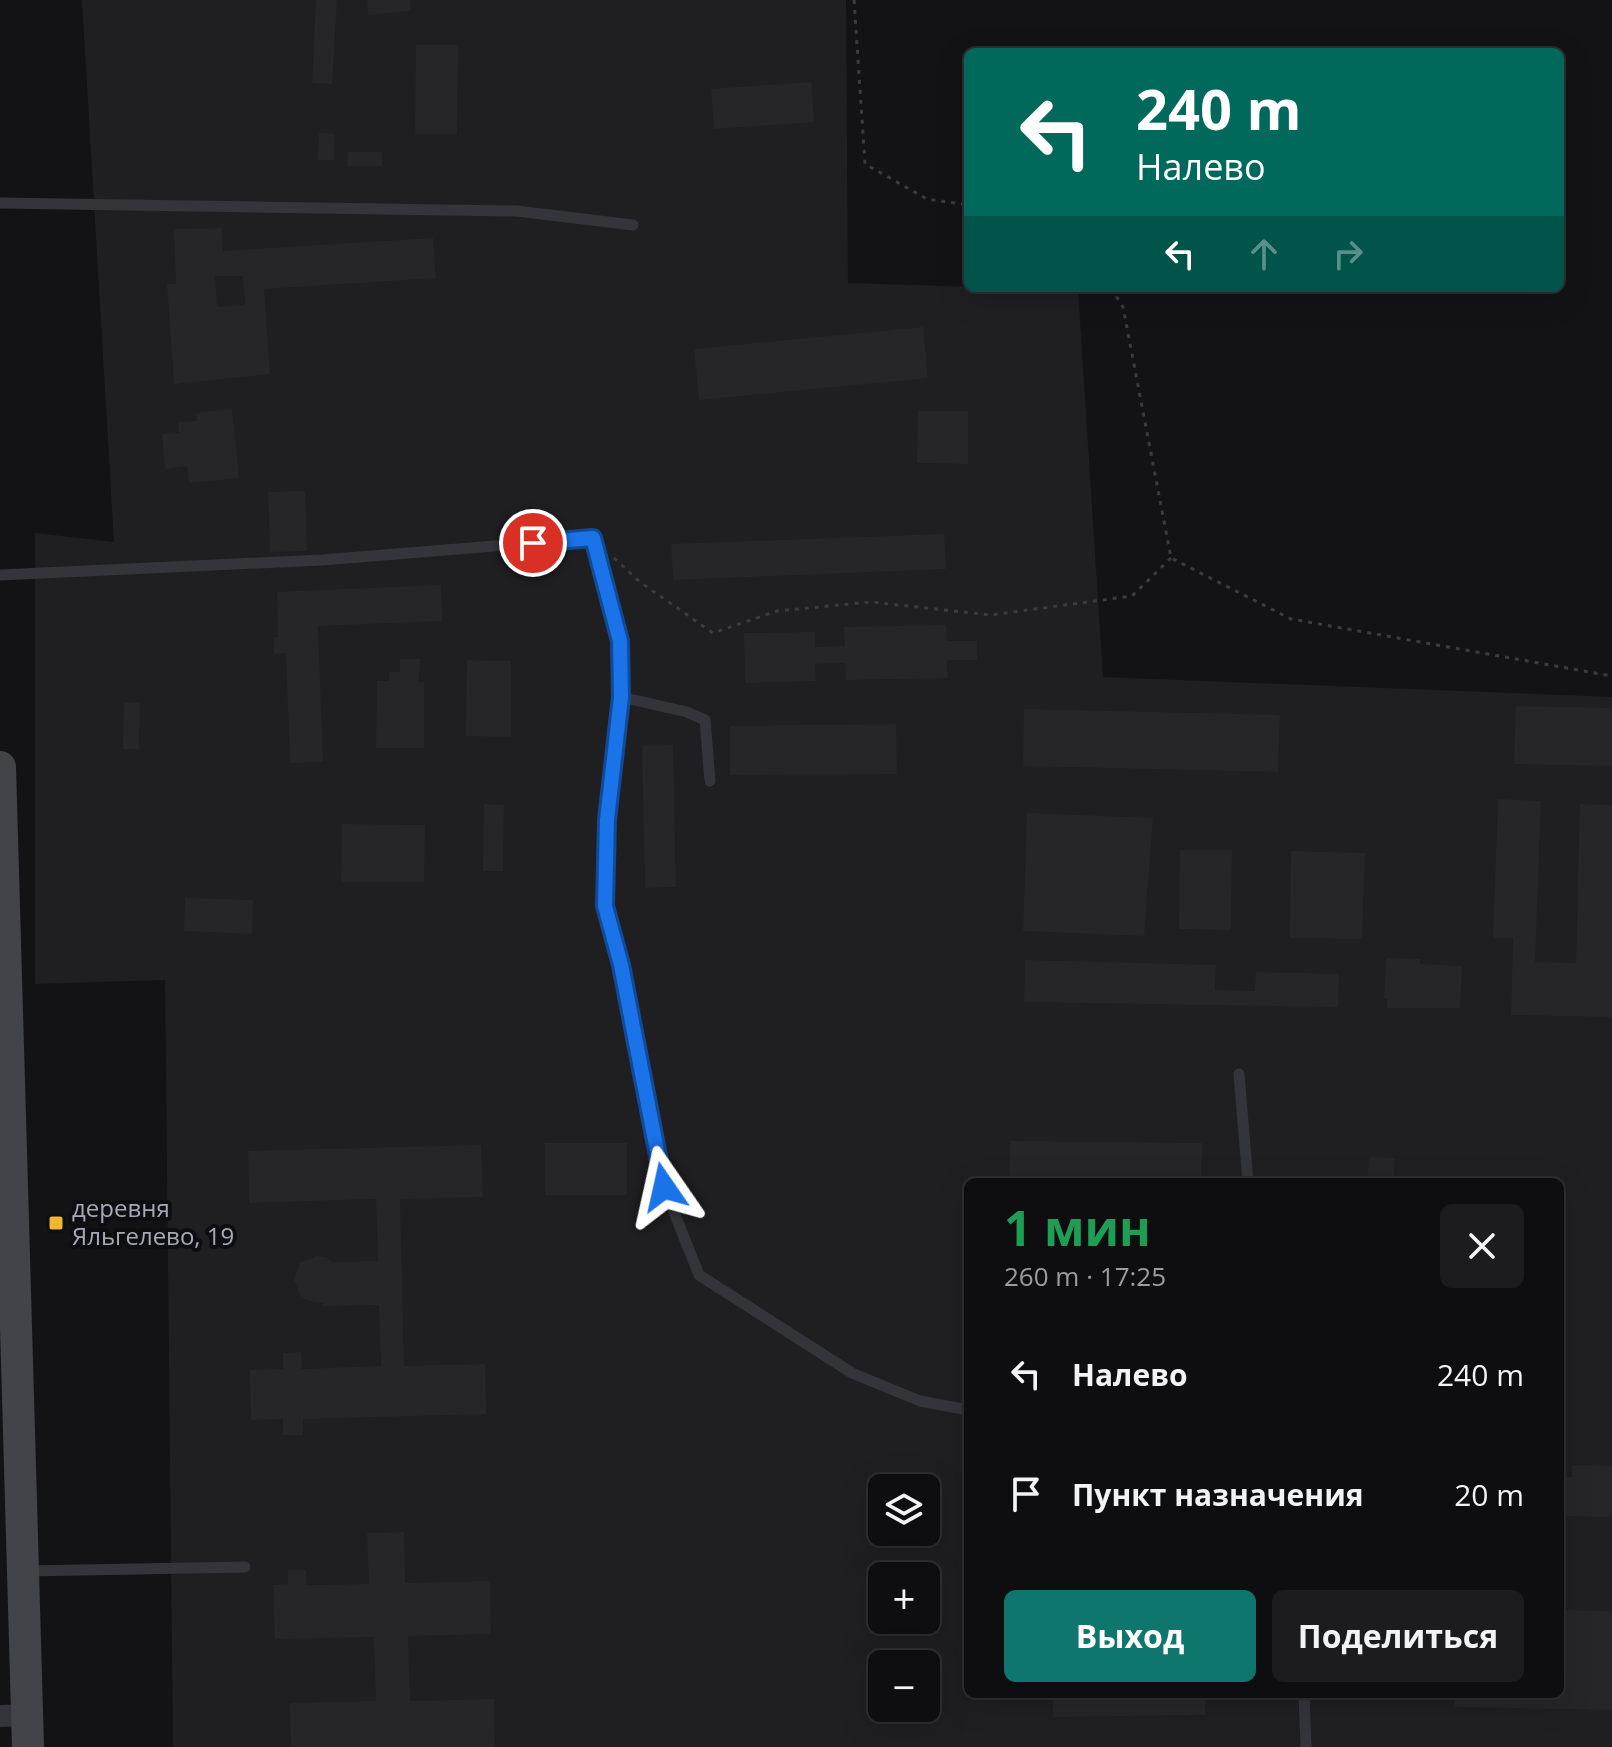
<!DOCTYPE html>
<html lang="ru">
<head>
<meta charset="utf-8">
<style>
  :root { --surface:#0e0e10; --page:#1c1c1e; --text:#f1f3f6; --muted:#9b9c9f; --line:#2e2e30; --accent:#0f766e }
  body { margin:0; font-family:"Open Sans",sans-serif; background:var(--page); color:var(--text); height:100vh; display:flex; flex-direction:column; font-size:30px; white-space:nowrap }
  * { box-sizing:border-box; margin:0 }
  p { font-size:26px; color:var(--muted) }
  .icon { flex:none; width:44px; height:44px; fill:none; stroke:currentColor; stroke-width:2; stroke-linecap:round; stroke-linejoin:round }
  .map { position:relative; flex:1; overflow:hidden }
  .drawer { position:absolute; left:964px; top:1178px; width:600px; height:520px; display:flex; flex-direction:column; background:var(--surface); border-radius:12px; box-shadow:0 8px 32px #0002,0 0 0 2px var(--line) }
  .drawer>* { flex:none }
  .banner { position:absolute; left:964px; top:48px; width:600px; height:244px; border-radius:12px; box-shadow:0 8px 32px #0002,0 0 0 2px var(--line); background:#00695c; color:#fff; overflow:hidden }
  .buttons { position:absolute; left:868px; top:1474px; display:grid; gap:16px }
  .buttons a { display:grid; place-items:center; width:72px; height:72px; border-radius:12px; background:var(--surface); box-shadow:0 8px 32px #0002,0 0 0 2px var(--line); font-size:40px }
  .pin { position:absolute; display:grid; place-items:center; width:68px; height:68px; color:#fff; margin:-34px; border:4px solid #fff; border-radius:50%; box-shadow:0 2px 8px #0007 }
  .me { position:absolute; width:88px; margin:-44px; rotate:349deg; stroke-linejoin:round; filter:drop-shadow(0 0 6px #0008) }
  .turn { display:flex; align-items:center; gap:28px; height:168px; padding:0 40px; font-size:36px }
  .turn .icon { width:104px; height:104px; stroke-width:2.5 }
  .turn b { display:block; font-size:56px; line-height:68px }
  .lanes { display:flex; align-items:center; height:76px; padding:0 40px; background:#0003; justify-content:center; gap:40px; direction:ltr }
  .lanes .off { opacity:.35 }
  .round { display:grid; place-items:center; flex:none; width:84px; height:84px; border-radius:12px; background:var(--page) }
  .head { display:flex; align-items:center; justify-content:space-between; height:136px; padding:0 40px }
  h1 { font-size:48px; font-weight:700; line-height:60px; color:#1e9e55 }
  .primary-button { display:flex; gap:16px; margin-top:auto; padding:16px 40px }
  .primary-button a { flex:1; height:92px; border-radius:12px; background:var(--accent); color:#fff; font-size:32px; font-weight:700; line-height:92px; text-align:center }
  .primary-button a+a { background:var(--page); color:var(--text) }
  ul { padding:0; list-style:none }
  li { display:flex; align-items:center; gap:24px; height:120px; padding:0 40px }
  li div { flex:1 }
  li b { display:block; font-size:30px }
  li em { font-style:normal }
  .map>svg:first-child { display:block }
  .built { fill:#1f1f22; fill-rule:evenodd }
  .building { fill:#262629; fill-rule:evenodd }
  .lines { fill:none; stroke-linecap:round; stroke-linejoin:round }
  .path { stroke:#3a3c41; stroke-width:3; stroke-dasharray:4 6; stroke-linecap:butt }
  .service { stroke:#34353a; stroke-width:11 }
  .minor { stroke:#34353a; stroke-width:22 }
  .secondary { stroke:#42444a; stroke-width:32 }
  .route-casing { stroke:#114b97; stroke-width:20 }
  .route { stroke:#1a73e8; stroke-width:14 }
  .poi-dot { fill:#f1b52f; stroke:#0e0e10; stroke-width:3 }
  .labels { text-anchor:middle; stroke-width:8; stroke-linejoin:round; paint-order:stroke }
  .poi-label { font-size:24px; fill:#a5a9b5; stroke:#0e0e10; text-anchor:start }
</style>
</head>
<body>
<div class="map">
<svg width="1612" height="1747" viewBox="0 0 1612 1747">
  <rect width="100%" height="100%" fill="#131315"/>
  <path class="built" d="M82 0H846L848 283 1078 290 1103 677 1612 697V1747H173L165 980 35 984V533L114 542ZM968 1182H1560V1694H968ZM882 1488H926V1532H882ZM882 1576H926V1620H882ZM882 1664H926V1708H882Z"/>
  <g class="building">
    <polygon points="316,0 337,0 332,84 312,83"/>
    <polygon points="367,0 410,0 410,11 368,15"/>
    <polygon points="416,45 458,45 457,134 415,134"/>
    <polygon points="811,82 814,122 714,129 711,89"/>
    <polygon points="319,133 335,134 334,160 318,160"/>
    <polygon points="348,152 382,152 382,166 347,166"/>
    <path d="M222 228 223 251 433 238 436 278 264 289 270 374 174 384 167 284H176L174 229ZM215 276H243L245 305 217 307Z"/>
    <polygon points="923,327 928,378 699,400 694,349"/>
    <polygon points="232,409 239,478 189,483 187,466 165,469 162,434 179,433 178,422 197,421 196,413"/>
    <polygon points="918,411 968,411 968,464 917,463"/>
    <polygon points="305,491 307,551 270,552 268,492"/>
    <polygon points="944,534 946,569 673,580 671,544"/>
    <polygon points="441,585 442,621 318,626 323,762 290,763 286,653 274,654 274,637 278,637 277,592"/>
    <polygon points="946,625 947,641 977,641 977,660 947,660 948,678 846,680 845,663 815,664 816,681 745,683 744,633 815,632 815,647 845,646 844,627"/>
    <polygon points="400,659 420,659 419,682 424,682 424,748 376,748 377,681 389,681 389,672 400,672"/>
    <polygon points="467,660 511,661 511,737 466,736"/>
    <polygon points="124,702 140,703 139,749 123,749"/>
    <polygon points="1516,706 1612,708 1612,766 1514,764"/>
    <polygon points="1024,709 1280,715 1278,772 1023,766"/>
    <polygon points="896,724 897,774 730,775 730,726"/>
    <polygon points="673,745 676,887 645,888 642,746"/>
    <polygon points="1498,799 1541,801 1535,962 1576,963 1580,804 1612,805 1612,1017 1511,1015 1513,938 1493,938"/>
    <polygon points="484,804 504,805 503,871 483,871"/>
    <polygon points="1027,813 1153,818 1144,936 1023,931"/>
    <polygon points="342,824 425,825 424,882 341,882"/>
    <polygon points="1180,850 1232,850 1231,930 1179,929"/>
    <polygon points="1291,851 1365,853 1362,939 1290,938"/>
    <polygon points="185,898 253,900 252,934 184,931"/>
    <polygon points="1386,958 1420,959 1420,964 1462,966 1460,1008 1387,1008 1387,999 1384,999"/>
    <polygon points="1025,960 1216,965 1215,990 1255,991 1256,972 1339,974 1338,1007 1024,1002"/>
    <polygon points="1010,1141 1202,1143 1201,1182 1009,1182"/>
    <rect x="545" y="1143" width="82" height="52"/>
    <polygon points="481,1145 483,1197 400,1199 404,1366 485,1364 486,1414 303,1419 303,1435 283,1435 283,1419 251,1420 250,1370 283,1369 283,1353 301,1352 302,1369 381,1366 379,1305 323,1306 323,1303 309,1301 301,1296 294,1280 300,1263 316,1256 325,1257 333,1262 378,1261 376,1199 249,1203 248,1151"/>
    <polygon points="1369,1157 1395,1158 1394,1182 1367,1182"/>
    <polygon points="1572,1465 1612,1466 1612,1517 1560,1516 1560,1477 1572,1477"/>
    <polygon points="404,1532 405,1583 490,1581 491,1634 408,1636 410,1701 494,1699 495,1747 291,1747 290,1703 376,1701 374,1637 275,1639 273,1585 288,1584 288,1570 306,1570 306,1585 369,1584 367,1533"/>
    <polygon points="1560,1610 1612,1611 1612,1710 1455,1707 1455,1694 1560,1694"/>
    <polygon points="1053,1694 1205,1694 1205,1715 1053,1717"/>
  </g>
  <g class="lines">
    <g class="path">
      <polyline points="854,0 865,164 927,199 968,205"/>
      <polyline points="1111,288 1123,307 1171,558 1291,619 1612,676"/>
      <polyline points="614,558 640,582 713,633 777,611 871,602 991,615 1132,596 1171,558"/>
    </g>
    <g class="service">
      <polyline points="0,203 517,211 633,225"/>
      <polyline points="0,575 322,560 593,538 620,641 621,697 607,820 605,906 621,965 664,1187 699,1275 852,1373 920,1401 968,1410"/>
      <polyline points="621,697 687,712 705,720 710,781"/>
      <polyline points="1239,1074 1248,1182"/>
      <polyline points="27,1571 245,1567"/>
      <polyline points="1304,1694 1306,1747"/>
    </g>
    <polyline class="minor" points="0,1716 27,1715"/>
    <polyline class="secondary" points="0,767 28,1747"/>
  </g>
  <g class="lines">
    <g class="route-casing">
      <polyline id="route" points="533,543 593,538 620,641 621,697 607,820 605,906 621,965 664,1187"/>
    </g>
    <use href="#route" class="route"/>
  </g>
  <rect class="poi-dot" x="48" y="1215" width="16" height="16" rx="4"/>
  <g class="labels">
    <g class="poi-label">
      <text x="72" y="1217">деревня<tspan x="72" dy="28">Яльгелево, 19</tspan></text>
    </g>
  </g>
</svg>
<div class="buttons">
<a><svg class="icon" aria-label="layers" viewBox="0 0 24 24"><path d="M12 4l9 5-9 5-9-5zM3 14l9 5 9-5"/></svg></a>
<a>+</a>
<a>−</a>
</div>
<div class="pin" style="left:533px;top:543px;background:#d93025"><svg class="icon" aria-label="arrive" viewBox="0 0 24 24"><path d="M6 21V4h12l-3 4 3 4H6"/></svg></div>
<svg class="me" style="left:664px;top:1187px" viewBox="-20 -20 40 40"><path d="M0-17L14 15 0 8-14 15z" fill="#1a73e8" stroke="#fff" stroke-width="4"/></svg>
<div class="banner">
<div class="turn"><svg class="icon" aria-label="left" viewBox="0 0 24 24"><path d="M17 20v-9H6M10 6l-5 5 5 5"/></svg><div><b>240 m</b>Налево</div></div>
<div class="lanes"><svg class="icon" aria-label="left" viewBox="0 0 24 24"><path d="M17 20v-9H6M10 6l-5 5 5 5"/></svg><svg class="icon off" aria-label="ahead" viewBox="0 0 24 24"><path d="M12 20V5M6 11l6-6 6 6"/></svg><svg class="icon off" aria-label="right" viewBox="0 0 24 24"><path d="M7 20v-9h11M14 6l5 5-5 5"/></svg></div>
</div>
<section class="drawer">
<div class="head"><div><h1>1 мин</h1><p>260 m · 17:25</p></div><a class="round"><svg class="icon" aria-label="close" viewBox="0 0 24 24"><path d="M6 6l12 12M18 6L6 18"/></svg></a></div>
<ul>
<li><svg class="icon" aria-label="left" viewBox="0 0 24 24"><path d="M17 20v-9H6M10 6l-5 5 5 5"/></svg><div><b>Налево</b></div><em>240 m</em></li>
<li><svg class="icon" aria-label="arrive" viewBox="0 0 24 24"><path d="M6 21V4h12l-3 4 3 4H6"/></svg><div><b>Пункт назначения</b></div><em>20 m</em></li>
</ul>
<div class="primary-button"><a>Выход</a><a>Поделиться</a></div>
</section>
</div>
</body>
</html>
